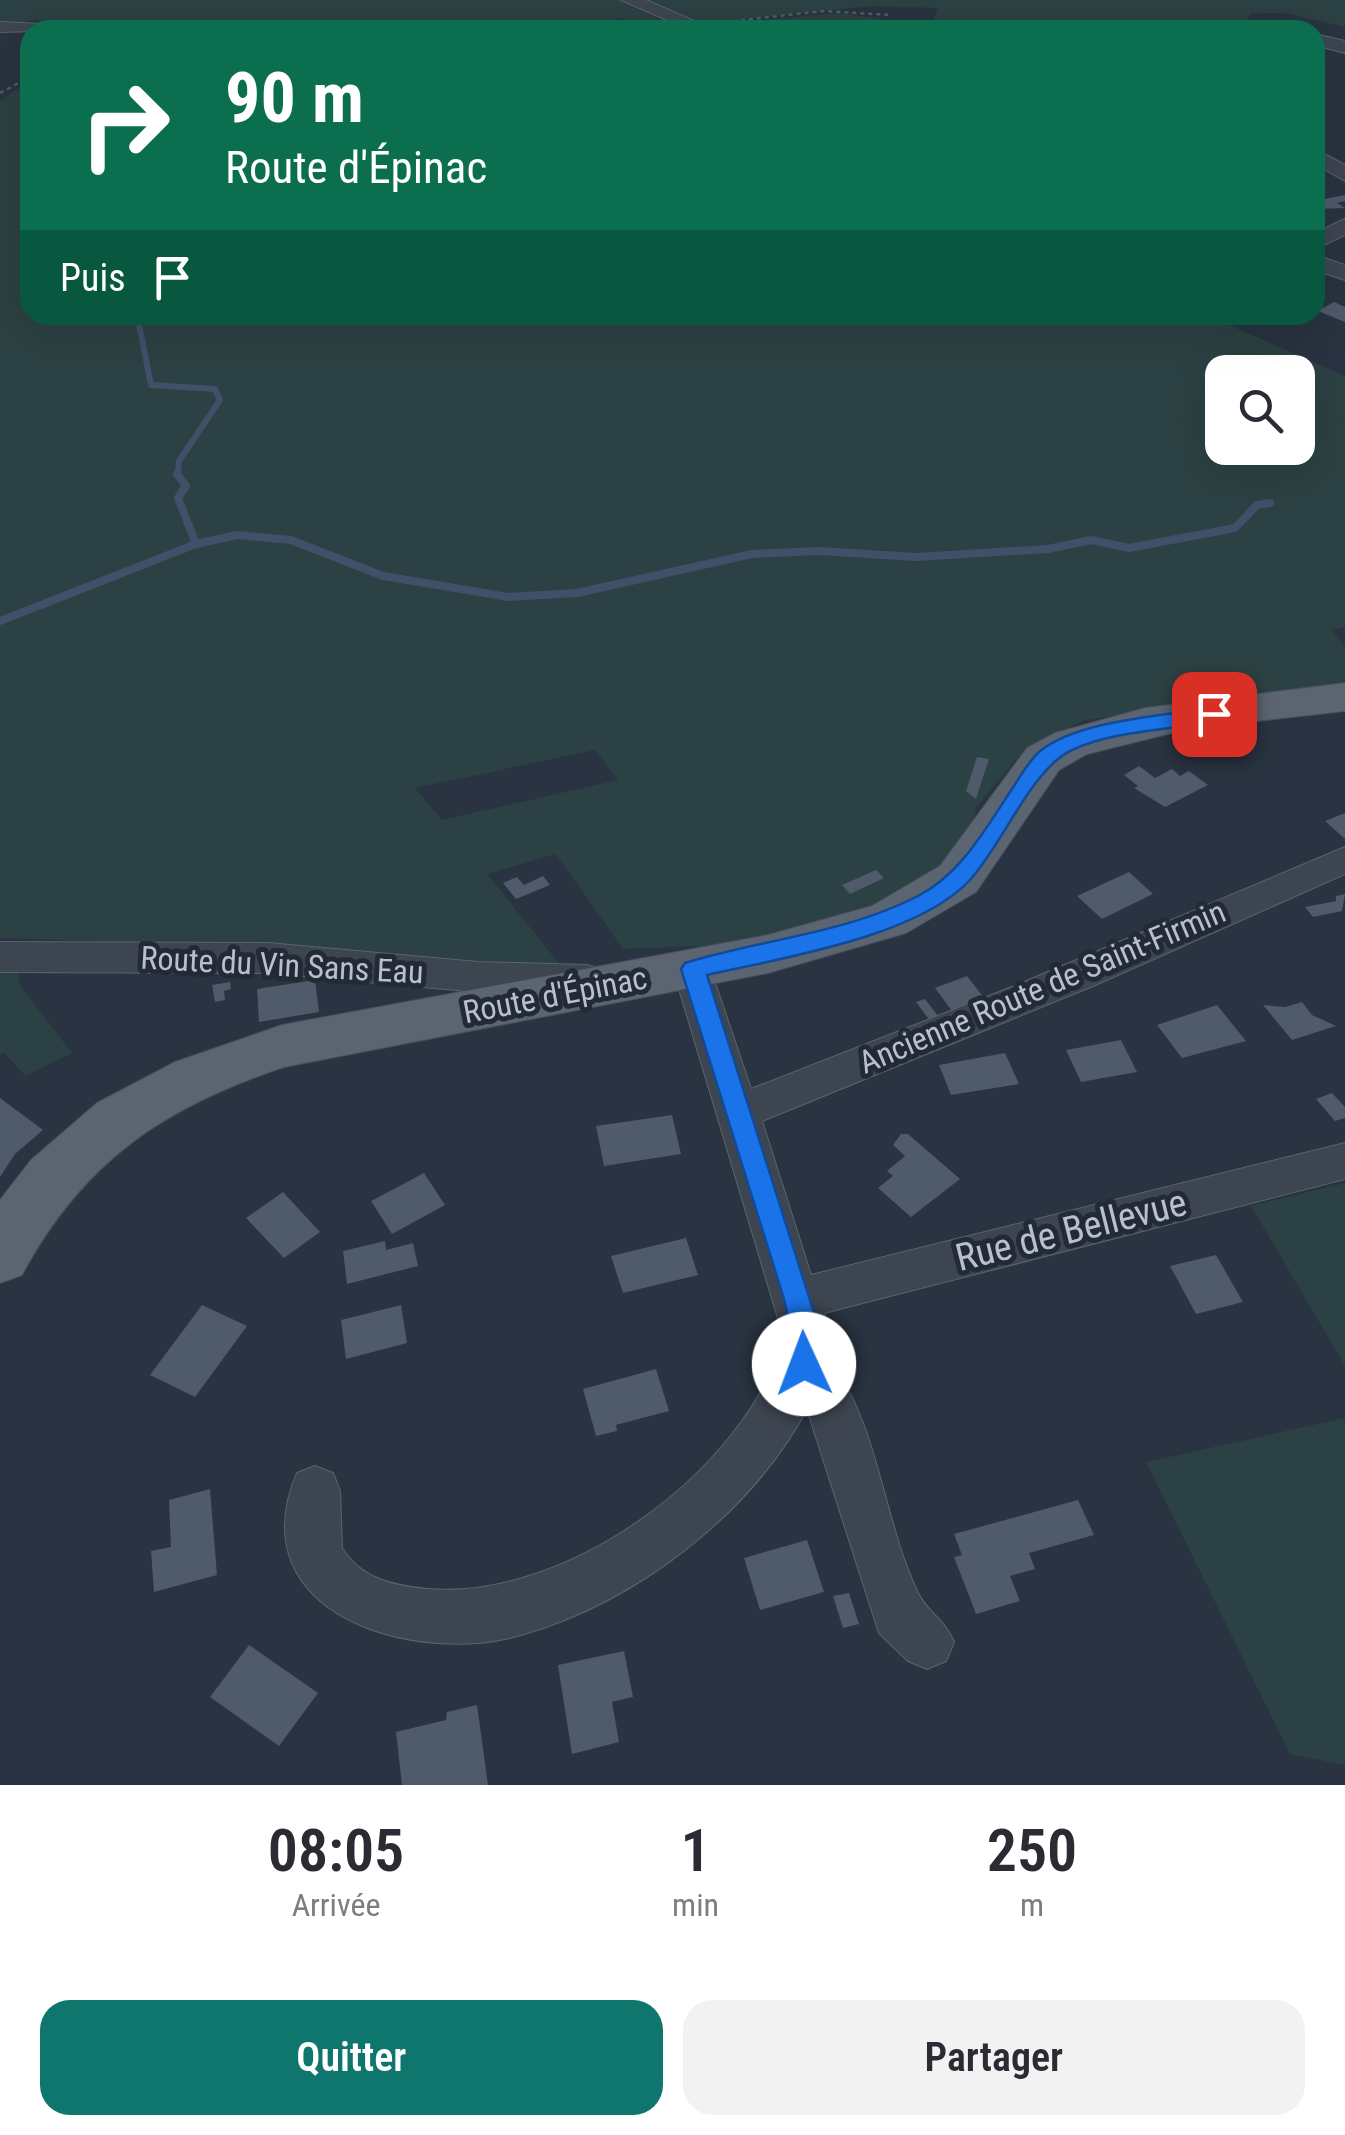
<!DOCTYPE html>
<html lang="fr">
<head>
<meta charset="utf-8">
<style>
  :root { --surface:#fff; --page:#f2f2f3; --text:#2b2b33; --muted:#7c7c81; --accent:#0f766e }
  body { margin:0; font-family:"Roboto Condensed",sans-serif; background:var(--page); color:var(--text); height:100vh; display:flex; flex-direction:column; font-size:38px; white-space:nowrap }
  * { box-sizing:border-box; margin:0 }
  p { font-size:32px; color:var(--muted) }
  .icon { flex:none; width:55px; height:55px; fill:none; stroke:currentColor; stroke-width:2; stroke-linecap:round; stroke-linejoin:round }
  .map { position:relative; height:1785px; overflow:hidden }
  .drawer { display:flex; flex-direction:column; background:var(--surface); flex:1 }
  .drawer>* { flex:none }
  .hud { position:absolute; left:20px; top:20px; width:1305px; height:305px; border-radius:30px; box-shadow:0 10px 40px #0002; background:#0b6e4f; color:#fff; overflow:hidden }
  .buttons { position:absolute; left:1205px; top:355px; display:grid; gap:20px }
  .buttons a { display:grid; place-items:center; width:110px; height:110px; border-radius:20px; background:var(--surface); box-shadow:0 10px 40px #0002; font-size:50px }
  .pin { position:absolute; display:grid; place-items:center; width:85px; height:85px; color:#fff; margin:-42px; border-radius:20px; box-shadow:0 5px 15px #0006 }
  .me { position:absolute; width:110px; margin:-55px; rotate:358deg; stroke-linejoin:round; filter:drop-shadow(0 0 8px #0008) }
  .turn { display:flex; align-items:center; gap:35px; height:210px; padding:0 40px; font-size:45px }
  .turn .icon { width:130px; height:130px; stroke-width:2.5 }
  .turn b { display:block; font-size:70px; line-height:85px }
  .then { display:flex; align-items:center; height:95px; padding:0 40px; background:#0003; gap:20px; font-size:38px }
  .eta { display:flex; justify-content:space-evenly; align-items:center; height:170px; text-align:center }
  .eta b { font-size:60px; font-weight:600; line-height:70px }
  .cta { display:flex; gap:20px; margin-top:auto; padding:20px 40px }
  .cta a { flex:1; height:115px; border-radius:30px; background:var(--accent); color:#fff; font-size:40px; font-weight:600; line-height:115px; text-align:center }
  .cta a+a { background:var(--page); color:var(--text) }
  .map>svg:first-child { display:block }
  .green { fill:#2c4143; fill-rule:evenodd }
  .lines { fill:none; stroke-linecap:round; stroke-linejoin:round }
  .stream-far1 { stroke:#405069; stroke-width:6 }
  .stream { stroke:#405069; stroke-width:8 }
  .building { fill:#4f5a6a }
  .minor-casing { stroke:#5b636e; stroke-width:2 }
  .major-casing { stroke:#474e5a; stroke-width:2 }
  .path { stroke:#4b5e61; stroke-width:2.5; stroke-dasharray:4 4; stroke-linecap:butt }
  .minor { fill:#3d4551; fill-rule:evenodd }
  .major { fill:#5b6471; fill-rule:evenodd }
  .route { fill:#1a73e8; stroke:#114b97; stroke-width:2.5 }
  .labels { text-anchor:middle; stroke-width:10; stroke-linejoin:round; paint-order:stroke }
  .street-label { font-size:32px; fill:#bac0cb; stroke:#222a36 }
  .near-street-label { font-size:38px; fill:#bac0cb; stroke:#222a36 }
</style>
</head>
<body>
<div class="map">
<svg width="1345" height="1785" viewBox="0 0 1345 1785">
  <rect width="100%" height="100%" fill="#293341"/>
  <g class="green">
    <path d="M0 0H619L679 29 616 18C579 45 476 27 428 22L423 26 384 22 374 30H327L337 22 315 19 301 30 43 26 38 20 0 25Z"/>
    <polygon points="645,0 1345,0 1345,27 1285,13 1251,13 1247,19 1257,26 1250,30 835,30 833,24 744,22 839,13 931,26 938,8 871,6 704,23"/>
    <path d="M30 81V315H1207L1345 376V627L1331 630 1345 646V684L1085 720 1027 747 977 806 971 834 940 873 877 909 779 935 704 946 623 949 556 854 487 874 562 967 289 948 0 938V101ZM1222 372H1298V448H1222ZM595 750 618 780 442 820 415 788Z"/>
    <polygon points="17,972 20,985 72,1053 26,1076 4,1053 0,1055 0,973"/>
    <polygon points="1345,1183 1345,1366 1251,1206"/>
    <polygon points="1345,1418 1345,1765 1290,1754 1146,1462"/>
  </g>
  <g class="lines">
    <polyline class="stream-far1" points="146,315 138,319 151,385 215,389 220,400 179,461 178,476"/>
    <g class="stream">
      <polyline points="177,474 186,486 178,498 196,544"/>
      <polyline points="0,621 196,544 237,535 291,540 383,576 508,597 577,593 752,554 819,551 916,557 1048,549 1091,540 1129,548 1235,528 1257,505 1270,503"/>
    </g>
  </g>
  <g class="building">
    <polygon points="1345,195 1345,201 1337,203 1345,208 1315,209 1315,201"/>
    <polygon points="1334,302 1345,307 1345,322 1318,311"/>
    <polygon points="977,757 989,759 976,799 966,791"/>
    <polygon points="1139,766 1155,778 1172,769 1180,776 1189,771 1208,785 1165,807 1134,788 1138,786 1124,775"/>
    <polygon points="1345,813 1345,839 1325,821"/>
    <polygon points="876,870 884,878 850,894 842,885"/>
    <polygon points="1129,872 1153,894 1102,919 1077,896"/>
    <polygon points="543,876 550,885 516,899 503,883 517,877 524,885"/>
    <polygon points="1345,894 1342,911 1313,917 1305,907 1336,901 1336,896"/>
    <polygon points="967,976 991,1007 936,1029 916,1002 925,999 938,1016 952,1011 935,988"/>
    <polygon points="315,980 319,1012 259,1022 257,989"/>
    <polygon points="230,982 231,989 224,991 225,1000 215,1002 212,985"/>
    <polygon points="1302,1002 1312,1015 1336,1026 1292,1040 1263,1005 1285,1007"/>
    <polygon points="1217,1005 1246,1041 1182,1058 1157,1025"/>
    <polygon points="1121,1040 1137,1072 1081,1082 1066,1050"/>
    <polygon points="1005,1053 1019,1084 951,1095 939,1065"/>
    <polygon points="1332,1093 1345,1107 1345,1118 1335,1121 1316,1099"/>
    <polygon points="0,1098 43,1130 15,1154 0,1177"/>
    <polygon points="672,1115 681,1154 604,1166 596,1126"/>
    <polygon points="901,1134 908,1134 960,1179 911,1217 878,1188 893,1176 887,1171 905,1156 893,1145"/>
    <polygon points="424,1173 445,1205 392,1234 371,1201"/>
    <polygon points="283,1192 320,1232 284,1258 246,1218"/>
    <polygon points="686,1238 698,1275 623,1293 611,1256"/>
    <polygon points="385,1241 386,1250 413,1243 418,1266 347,1284 343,1251"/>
    <polygon points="1216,1255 1243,1302 1196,1314 1170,1266"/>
    <polygon points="202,1305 247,1326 195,1397 150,1375"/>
    <polygon points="401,1305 407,1343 346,1359 341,1320"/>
    <polygon points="656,1369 669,1411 616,1425 617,1431 596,1436 583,1389"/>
    <polygon points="210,1489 217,1575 154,1592 151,1551 171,1547 169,1500"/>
    <polygon points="1078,1500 1094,1535 1029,1553 1035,1569 1010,1576 1020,1601 976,1614 954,1557 962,1555 954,1534"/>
    <polygon points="807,1540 824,1592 760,1610 744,1558"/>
    <polygon points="849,1593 859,1624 843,1628 833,1596"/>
    <polygon points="249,1645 318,1693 279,1746 210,1697"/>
    <polygon points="624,1651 633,1697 612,1702 619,1742 572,1754 558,1665"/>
    <polygon points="477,1705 488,1785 402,1785 396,1732 446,1720 447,1712"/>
  </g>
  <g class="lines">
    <g class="minor-casing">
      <g id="minor">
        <polygon points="621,0 646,0 715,30 690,30"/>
        <polygon points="0,22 64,25 73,30 0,32"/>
        <polygon points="1315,34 1345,41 1345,53 1315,45"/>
        <polygon points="1315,149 1345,165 1345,181 1315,164"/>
        <polygon points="1345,219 1345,235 1315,249 1315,233"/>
        <polygon points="1315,255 1345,265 1345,280 1315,270"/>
        <path d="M1345 847V874L1093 986 762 1121 811 1275 1345 1143V1179L824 1313 832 1338 827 1356C879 1423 882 1518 918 1593 927 1612 946 1621 954 1642L946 1661 927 1669 908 1661 879 1633 807 1409C750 1515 636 1602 521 1635 416 1666 237 1615 297 1473L315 1466 333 1473 340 1491 342 1548C361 1579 394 1586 428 1589 567 1601 745 1471 784 1338L673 969 679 959 693 954 707 959 751 1089 1017 985Z"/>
        <polygon points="0,942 268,943 478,962 587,965 601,969 607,980 601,991 587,995 478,992 268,973 0,972"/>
      </g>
    </g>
    <g class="major-casing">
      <path id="major" d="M1345 683V711L1188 729 1087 754 1059 770 976 892 906 933 768 973 284 1067C163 1108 83 1161 22 1275L0 1283V1200L31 1160 97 1103 175 1062 282 1025 768 935 872 906 940 866 1027 748 1055 733 1145 708Z"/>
    </g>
    <g class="path">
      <polyline points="725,22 823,11 891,15"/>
      <polyline points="0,93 30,77"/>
    </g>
    <use href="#minor" class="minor"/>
    <use href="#major" class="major"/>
  </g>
  <path class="route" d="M1214 707 1221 709V719C1173 731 1117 729 1072 750 1031 769 1002 846 969 881 916 937 782 958 707 975L822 1338 815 1374 804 1378 794 1374 790 1364 793 1338 784 1299 681 969 685 963C762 939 844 934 918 896 961 874 986 828 1012 789 1020 777 1028 762 1039 752 1077 720 1165 716 1214 707Z"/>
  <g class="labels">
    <g class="street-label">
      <text transform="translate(282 965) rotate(3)" y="11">Route du Vin Sans Eau</text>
      <text transform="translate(1042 987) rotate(-23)" y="11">Ancienne Route de Saint-Firmin</text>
      <text transform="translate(555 995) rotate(-11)" y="11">Route d'Épinac</text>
    </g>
    <g class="near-street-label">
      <text transform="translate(1071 1230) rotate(-14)" y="13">Rue de Bellevue</text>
    </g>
  </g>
</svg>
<div class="buttons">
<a><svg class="icon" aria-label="search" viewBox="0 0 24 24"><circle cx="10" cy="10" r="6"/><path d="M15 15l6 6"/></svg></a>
</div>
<div class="pin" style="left:1214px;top:714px;background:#d93025"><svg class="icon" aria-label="arrive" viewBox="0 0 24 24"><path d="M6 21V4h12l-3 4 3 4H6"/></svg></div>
<svg class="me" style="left:804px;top:1364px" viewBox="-20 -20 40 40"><circle r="19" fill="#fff"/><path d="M0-13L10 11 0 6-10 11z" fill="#1a73e8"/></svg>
<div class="hud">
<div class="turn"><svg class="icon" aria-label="right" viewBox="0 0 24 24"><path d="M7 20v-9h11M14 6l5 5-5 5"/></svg><div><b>90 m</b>Route d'Épinac</div></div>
<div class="then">Puis<svg class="icon" aria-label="arrive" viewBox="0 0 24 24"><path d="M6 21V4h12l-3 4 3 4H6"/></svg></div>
</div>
</div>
<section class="drawer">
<div class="eta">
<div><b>08:05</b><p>Arrivée</p></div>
<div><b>1</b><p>min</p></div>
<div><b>250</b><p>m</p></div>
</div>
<div class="cta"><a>Quitter</a><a>Partager</a></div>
</section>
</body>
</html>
